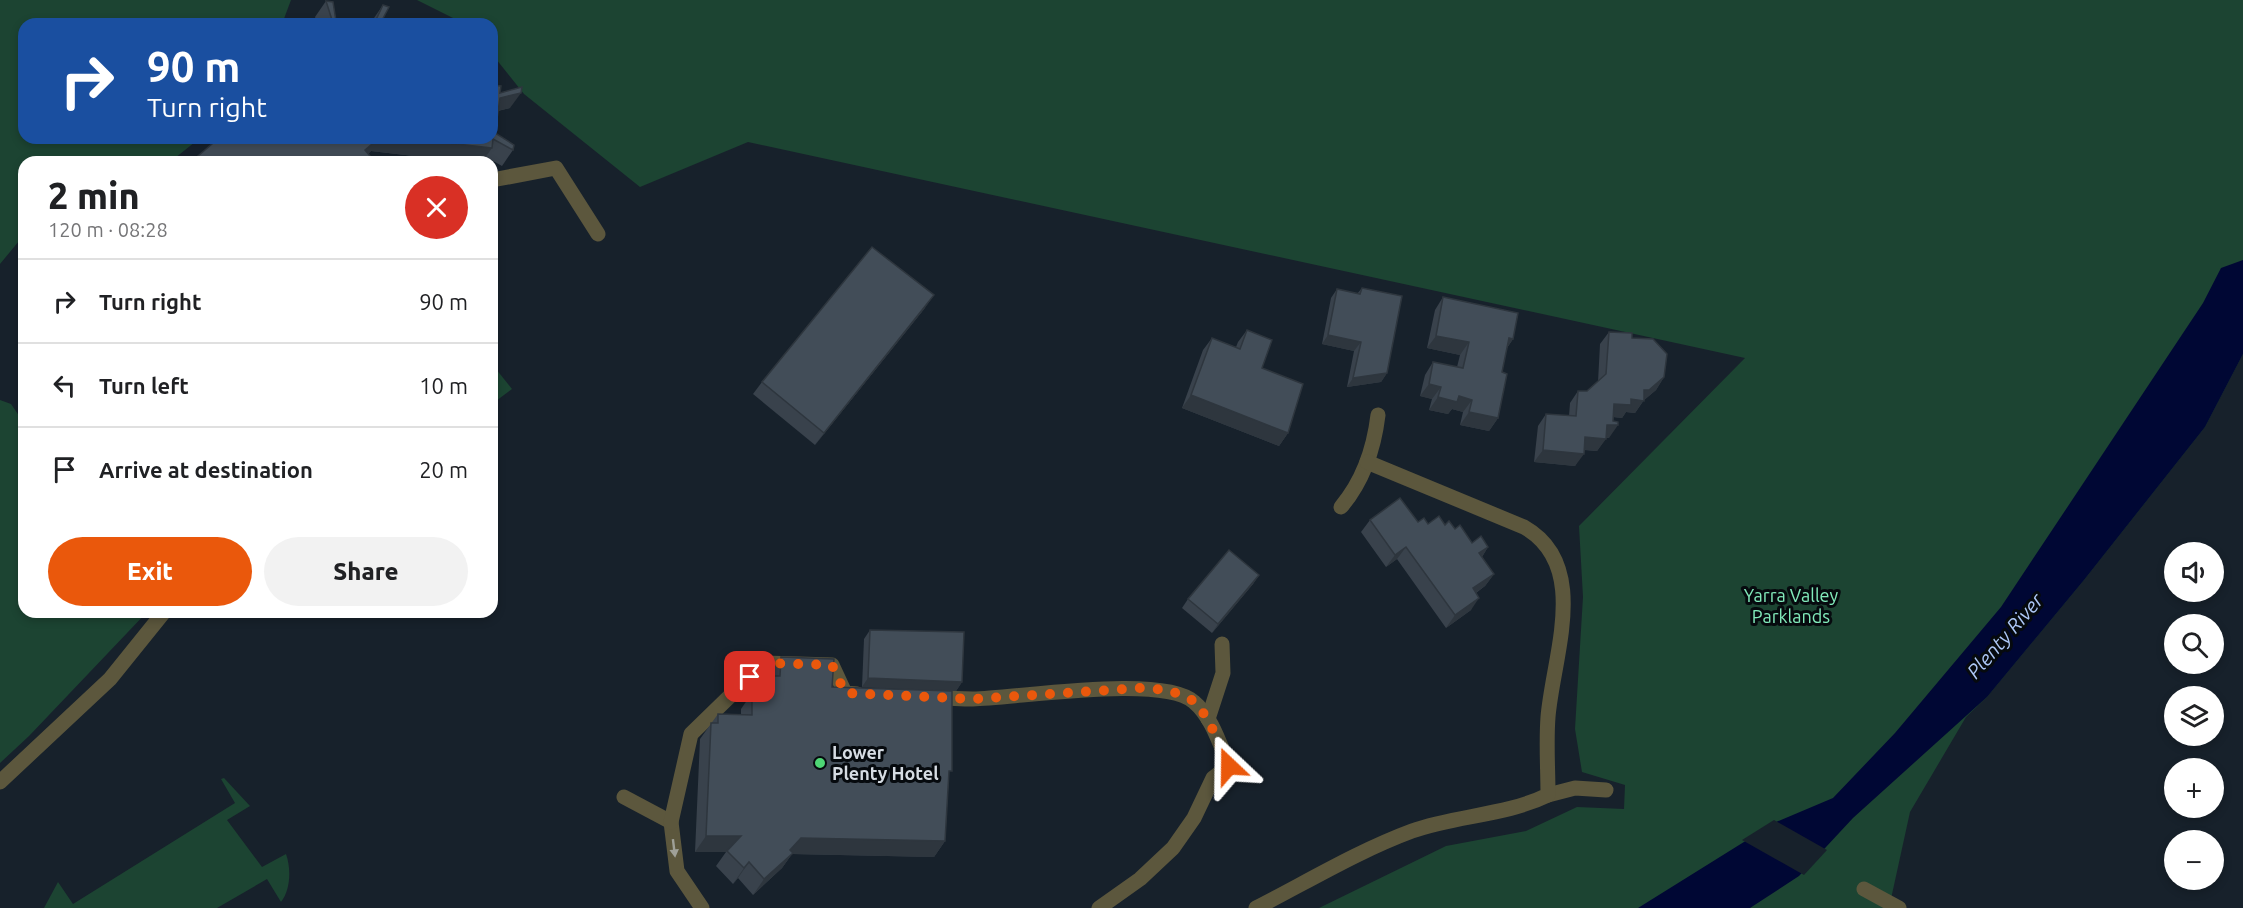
<!DOCTYPE html>
<html lang="en">
<head>
<meta charset="utf-8">
<style>
  :root { --surface:#fff; --page:#f2f2f2; --text:#202124; --muted:#757577; --line:#e0e0e0; --accent:#ea580c }
  body { margin:0; font-family:Ubuntu,sans-serif; background:var(--page); color:var(--text); height:100vh; display:flex; flex-direction:column; font-size:22px; white-space:nowrap }
  * { box-sizing:border-box; margin:0 }
  p { font-size:20px; color:var(--muted) }
  .icon { flex:none; width:33px; height:33px; fill:none; stroke:currentColor; stroke-width:2; stroke-linecap:round; stroke-linejoin:round }
  .map { position:relative; flex:1; overflow:hidden }
  .details { position:absolute; left:18px; top:156px; width:480px; height:462px; display:flex; flex-direction:column; background:var(--surface); border-radius:18px; box-shadow:0 3px 9px #0003 }
  .details>* { flex:none }
  .hud { position:absolute; left:18px; top:18px; width:480px; height:126px; border-radius:18px; box-shadow:0 3px 9px #0003; background:#1a4fa0; color:#fff; overflow:hidden }
  .buttons { position:absolute; left:2164px; top:542px; display:grid; gap:12px }
  .buttons a { display:grid; place-items:center; width:60px; height:60px; border-radius:50%; background:var(--surface); box-shadow:0 3px 9px #0003; font-size:30px }
  .pin { position:absolute; display:grid; place-items:center; width:51px; height:51px; color:#fff; margin:-26px; border-radius:12px; box-shadow:0 3px 9px #0006 }
  .me { position:absolute; width:66px; margin:-33px; rotate:337deg; stroke-linejoin:round; filter:drop-shadow(0 0 4px #0008) }
  .turn { display:flex; align-items:center; gap:21px; height:126px; padding:0 30px; font-size:27px }
  .turn .icon { width:78px; height:78px; stroke-width:2.5 }
  .turn b { display:block; font-size:42px; line-height:51px }
  .round { display:grid; place-items:center; flex:none; width:63px; height:63px; border-radius:32px; background:var(--page) }
  .headline { display:flex; align-items:center; justify-content:space-between; height:102px; padding:0 30px }
  h1 { font-size:36px; font-weight:800; line-height:45px }
  .action { display:flex; gap:12px; margin-top:auto; padding:12px 30px }
  .action a { flex:1; height:69px; border-radius:36px; background:var(--accent); color:#fff; font-size:24px; font-weight:800; line-height:69px; text-align:center }
  .action a+a { background:var(--page); color:var(--text) }
  ul { padding:0; list-style:none }
  li { display:flex; align-items:center; gap:18px; height:84px; padding:0 30px; border-top:2px solid var(--line) }
  li div { flex:1 }
  li b { display:block; font-size:22px }
  li em { font-style:normal }
  .map>svg:first-child { display:block }
  .green { fill:#1c4432 }
  .water { fill:#000734 }
  .pier { fill:#17212b }
  .lines { fill:none; stroke-linecap:round; stroke-linejoin:round }
  .service { stroke:#5c573d; stroke-width:15 }
  .minor { stroke:#5c573d; stroke-width:15 }
  .wall { fill:#39424c }
  .shaded-wall { fill:#2e363e }
  .building { fill:#424d58; stroke:#2e363e; stroke-width:1.5 }
  .oneway { fill:#9fa098 }
  .route { stroke:#ea580c; stroke-width:10; stroke-dasharray:0 18 }
  .poi-dot { fill:#4ed675; stroke:#060a0e; stroke-width:2 }
  .labels { text-anchor:middle; stroke-width:6; stroke-linejoin:round; paint-order:stroke }
  .park-label { font-size:18px; fill:#82ebbb; stroke:#060a0e }
  .poi-label { font-size:18px; font-weight:bold; fill:#d6dce3; stroke:#060a0e; text-anchor:start }
  .water-label { font-size:20px; font-style:italic; fill:#adc7f6; stroke:#060a0e }
</style>
</head>
<body>
<div class="map">
<svg width="2243" height="908" viewBox="0 0 2243 908">
  <rect width="100%" height="100%" fill="#17212b"/>
  <g class="green">
    <polygon points="0,0 291,0 282,24 24,24 24,138 200,138 170,162 24,162 24,235 0,264"/>
    <polygon points="417,0 2243,0 2243,354 2205,427 2084,580 1987,697 1966,717 1910,812 1889,908 1319,908 1446,846 1526,831 1577,807 1624,809 1625,785 1582,772 1575,729 1583,597 1579,526 1745,358 748,142 640,187 524,94 492,54 492,24 465,24"/>
    <polygon points="492,364 512,389 492,404"/>
    <polygon points="0,400 11,404 24,423 24,612 147,612 29,736 0,763"/>
    <path d="M224 778 250 806 227 820 262 867 286 854C291 868 291 889 281 902L267 879 217 908H44L58 882 73 904 235 803 221 779Z"/>
  </g>
  <polygon class="water" points="2243,260 2243,354 2205,427 2084,580 1987,697 1853,818 1799,876 1750,908 1638,908 1776,822 1833,798 1895,733 2001,607 2203,303 2221,268"/>
  <polygon class="pier" points="1774,820 1827,850 1804,875 1742,840"/>
  <g class="lines">
    <g class="service">
      <polyline points="492,180 556,168 598,234"/>
      <path d="M932 697C945 698 959 699 973 699 1019 698 1163 674 1194 702 1212 717 1220 745 1229 766L1213 778 1194 818 1173 848 1140 879 1099 908"/>
      <polyline points="1208,719 1223,673 1222,644"/>
      <polyline points="0,782 110,679 164,612"/>
      <polyline points="624,797 671,822 677,871 702,908"/>
      <polyline points="671,822 691,734 764,663 832,665 845,693 857,694"/>
    </g>
    <g class="minor">
      <path d="M1341 507C1363 481 1374 448 1378 415"/>
      <polyline points="1548,795 1575,788 1606,790"/>
      <polyline points="1864,889 1899,908"/>
      <path d="M1256 908C1307 882 1358 851 1412 831 1456 815 1505 816 1548 795 1548 769 1546 743 1548 717 1553 656 1591 565 1524 527L1367 462"/>
    </g>
  </g>
  <g class="wall">
    <polygon points="326,1 336,21 364,24 317,24 315,17"/>
    <polygon points="383,5 380,24 371,24 372,21"/>
    <polygon points="500,93 510,108 498,111 495,133 513,150 502,166 486,157 482,162 465,162 371,151 368,154 219,138"/>
    <polygon points="1362,288 1387,373 1381,382 1347,387 1354,351 1322,344 1331,298 1337,289 1357,294"/>
    <polygon points="1443,297 1513,339 1507,348 1502,372 1498,418 1489,431 1460,425 1463,412 1452,409 1448,414 1429,410 1432,399 1420,396 1425,375 1433,362 1457,367 1460,355 1427,348 1435,310"/>
    <polygon points="925,308 815,445 753,394 762,382"/>
    <polygon points="1247,330 1288,433 1279,446 1182,408 1203,350 1212,338 1236,347 1238,342"/>
    <polygon points="1609,332 1632,338 1664,377 1656,390 1644,400 1635,413 1626,412 1622,418 1613,417 1609,438 1606,438 1597,451 1584,450 1575,466 1534,462 1538,426 1546,414 1569,416 1570,403 1578,391 1587,391 1598,382 1600,344"/>
    <polygon points="1370,520 1418,522 1428,524 1445,525 1455,529 1472,543 1488,547 1482,557 1494,574 1485,586 1476,593 1471,610 1446,628 1397,559 1386,567 1361,532"/>
    <polygon points="1259,575 1253,584 1212,633 1182,608 1188,599"/>
    <polygon points="870,630 962,682 956,691 862,687 864,639"/>
    <polygon points="781,657 832,687 949,775 945,841 934,857 792,854 782,868 753,895 738,878 733,884 716,866 726,852 695,852 700,739 718,714 741,715 741,709 752,693 763,693 763,691 769,683 770,673"/>
  </g>
  <g class="shaded-wall">
    <polygon points="521,93 510,108 492,112 500,98"/>
    <polygon points="379,138 404,138 492,148 482,162 465,162 371,151 359,162 365,150"/>
    <polygon points="934,295 925,308 815,445 824,433"/>
    <polygon points="1328,335 1361,342 1354,351 1322,344"/>
    <polygon points="1436,336 1469,342 1460,355 1427,348"/>
    <polygon points="1509,338 1513,339 1504,352"/>
    <polygon points="1387,373 1381,382 1347,387 1353,378"/>
    <polygon points="1664,377 1656,390 1643,401 1635,413 1626,412 1622,418 1606,416 1614,404 1631,399"/>
    <polygon points="1429,384 1441,387 1432,399 1420,396"/>
    <polygon points="1191,395 1288,433 1279,446 1182,408"/>
    <polygon points="1459,396 1472,400 1463,412 1452,409 1448,414 1429,410 1438,397"/>
    <polygon points="1469,412 1498,418 1489,431 1460,425"/>
    <polygon points="1607,425 1618,425 1609,438 1599,437"/>
    <polygon points="1585,437 1606,439 1597,451 1577,449"/>
    <polygon points="1543,450 1584,454 1575,466 1534,462"/>
    <polygon points="1406,547 1397,559 1386,567 1395,555"/>
    <polygon points="1488,547 1480,560 1479,553"/>
    <polygon points="1494,574 1485,586 1464,601 1473,588"/>
    <polygon points="1259,575 1253,584 1212,633 1218,624"/>
    <polygon points="1479,598 1471,610 1446,628 1455,615"/>
    <polygon points="868,678 962,682 956,691 862,687"/>
    <polygon points="706,836 741,836 726,852 695,852"/>
    <polygon points="801,838 945,841 934,857 792,854 782,868 753,895 764,879"/>
    <polygon points="749,862 738,878 733,884 744,868"/>
  </g>
  <g class="building">
    <polygon points="326,1 333,2 336,21 364,24 322,24 323,19 332,20"/>
    <polygon points="383,5 389,7 380,24 374,24"/>
    <polygon points="492,85 501,86 500,93 522,87 521,93 500,98 495,133 514,145 513,150 493,139 492,148 404,138 492,138"/>
    <polygon points="219,138 379,138 365,150 375,162 191,162"/>
    <polygon points="872,247 934,295 824,433 762,382"/>
    <polygon points="1362,288 1402,296 1387,373 1353,378 1361,342 1328,335 1337,289 1360,294"/>
    <polygon points="1443,297 1518,313 1513,339 1509,338 1502,372 1507,374 1498,418 1469,412 1472,400 1459,396 1457,402 1438,397 1441,387 1429,384 1433,362 1463,368 1469,342 1436,336"/>
    <polygon points="1247,330 1272,340 1262,368 1303,384 1288,433 1191,395 1212,338 1240,349"/>
    <polygon points="1609,332 1632,333 1632,338 1653,339 1667,354 1664,377 1649,390 1644,390 1644,401 1631,399 1631,405 1614,404 1613,421 1618,422 1618,425 1607,425 1606,439 1585,437 1584,454 1543,450 1546,414 1576,416 1578,391 1587,391 1606,374"/>
    <polygon points="1400,498 1418,522 1424,518 1428,524 1439,516 1445,525 1449,521 1455,529 1460,525 1472,543 1481,536 1488,547 1479,553 1494,574 1473,588 1479,598 1455,615 1406,547 1395,555 1370,520"/>
    <polygon points="1229,550 1259,575 1218,624 1188,599"/>
    <polygon points="870,630 964,632 962,682 868,678"/>
    <polygon points="781,657 834,659 832,687 952,691 952,771 949,771 945,841 801,838 790,850 793,853 764,879 749,862 744,868 727,851 741,836 706,836 711,723 718,723 718,714 752,715 752,693 772,694 774,676 780,676"/>
  </g>
  <defs><path id="oneway-solid" d="M-6-.8H1V-3.2L6.5 0L1 3.2V.8H-6Z" transform="scale(1.5)"/></defs>
  <use class="oneway" href="#oneway-solid" transform="translate(674 848) rotate(83)"/>
  <g class="lines">
    <polyline class="route" points="750,677 764,663 832,665 845,693 973,699 1141,688 1169,690 1194,701 1208,719 1229,766"/>
  </g>
  <circle class="poi-dot" cx="820" cy="763" r="6"/>
  <g class="labels">
    <g class="park-label">
      <text x="1791" y="602">Yarra Valley<tspan x="1791" dy="21">Parklands</tspan></text>
    </g>
    <g class="poi-label">
      <text x="832" y="759">Lower<tspan x="832" dy="21">Plenty Hotel</tspan></text>
    </g>
    <g class="water-label">
      <text transform="translate(2005 636) rotate(-49)" y="7">Plenty River</text>
    </g>
  </g>
</svg>
<div class="buttons">
<a><svg class="icon" aria-label="sound" viewBox="0 0 24 24"><path d="M4 9h4l5-4v14l-5-4H4zM17 9q2 3 0 6"/></svg></a>
<a><svg class="icon" aria-label="search" viewBox="0 0 24 24"><circle cx="10" cy="10" r="6"/><path d="M15 15l6 6"/></svg></a>
<a><svg class="icon" aria-label="layers" viewBox="0 0 24 24"><path d="M12 4l9 5-9 5-9-5zM3 14l9 5 9-5"/></svg></a>
<a>+</a>
<a>−</a>
</div>
<div class="pin" style="left:750px;top:677px;background:#d93025"><svg class="icon" aria-label="arrive" viewBox="0 0 24 24"><path d="M6 21V4h12l-3 4 3 4H6"/></svg></div>
<svg class="me" style="left:1229px;top:766px" viewBox="-20 -20 40 40"><path d="M0-17L14 15 0 8-14 15z" fill="#ea580c" stroke="#fff" stroke-width="4"/></svg>
<div class="hud">
<div class="turn"><svg class="icon" aria-label="right" viewBox="0 0 24 24"><path d="M7 20v-9h11M14 6l5 5-5 5"/></svg><div><b>90 m</b>Turn right</div></div>
</div>
<section class="details">
<div class="headline"><div><h1>2 min</h1><p>120 m · 08:28</p></div><a class="round" style="background:#d93025;color:#fff"><svg class="icon" aria-label="close" viewBox="0 0 24 24"><path d="M6 6l12 12M18 6L6 18"/></svg></a></div>
<ul>
<li><svg class="icon" aria-label="right" viewBox="0 0 24 24"><path d="M7 20v-9h11M14 6l5 5-5 5"/></svg><div><b>Turn right</b></div><em>90 m</em></li>
<li><svg class="icon" aria-label="left" viewBox="0 0 24 24"><path d="M17 20v-9H6M10 6l-5 5 5 5"/></svg><div><b>Turn left</b></div><em>10 m</em></li>
<li><svg class="icon" aria-label="arrive" viewBox="0 0 24 24"><path d="M6 21V4h12l-3 4 3 4H6"/></svg><div><b>Arrive at destination</b></div><em>20 m</em></li>
</ul>
<div class="action"><a>Exit</a><a>Share</a></div>
</section>
</div>
</body>
</html>
